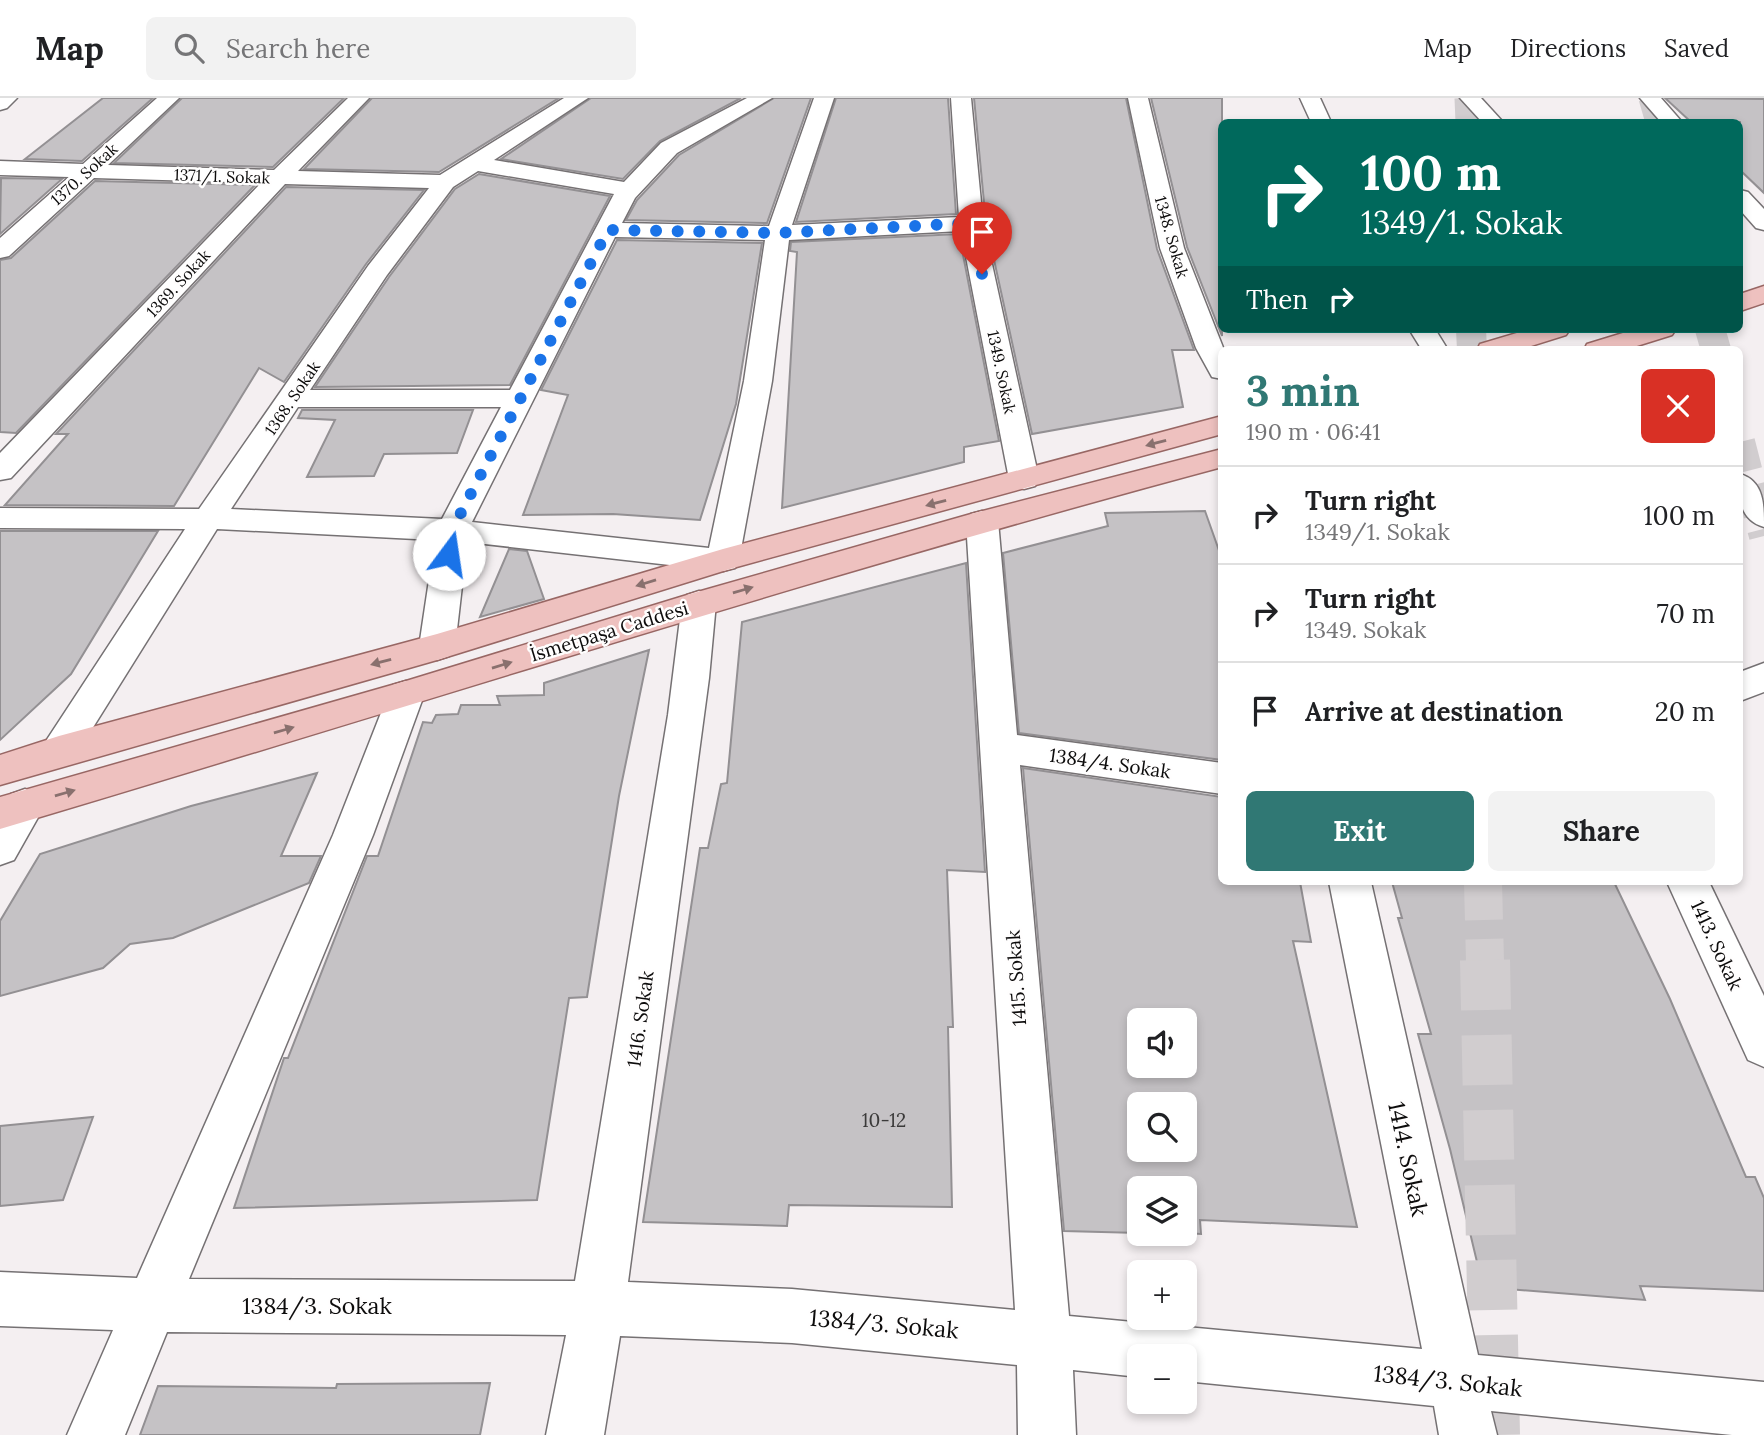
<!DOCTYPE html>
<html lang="en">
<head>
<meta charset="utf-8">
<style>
  :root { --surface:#fff; --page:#f2f2f2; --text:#202124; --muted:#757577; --line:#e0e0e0; --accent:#307874 }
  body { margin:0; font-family:Lora,serif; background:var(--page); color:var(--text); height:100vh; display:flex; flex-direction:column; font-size:26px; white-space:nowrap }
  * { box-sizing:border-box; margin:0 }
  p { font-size:23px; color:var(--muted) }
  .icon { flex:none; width:38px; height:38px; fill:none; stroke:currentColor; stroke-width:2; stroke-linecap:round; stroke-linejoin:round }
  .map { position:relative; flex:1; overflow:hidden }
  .side { position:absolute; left:1218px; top:248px; width:525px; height:539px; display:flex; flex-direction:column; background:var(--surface); border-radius:10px; box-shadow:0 4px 10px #0003 }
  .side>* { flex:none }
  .guide { position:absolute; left:1218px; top:21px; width:525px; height:214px; border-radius:10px; box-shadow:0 4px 10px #0003; background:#00695c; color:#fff; overflow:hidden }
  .fabs { position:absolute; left:1127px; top:910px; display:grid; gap:14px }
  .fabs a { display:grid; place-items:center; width:70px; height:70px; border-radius:10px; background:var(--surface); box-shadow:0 4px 10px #0003; font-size:35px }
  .pin { position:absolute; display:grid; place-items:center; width:60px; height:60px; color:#fff; margin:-72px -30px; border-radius:50% 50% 50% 0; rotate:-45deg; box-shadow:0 0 7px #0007 }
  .pin .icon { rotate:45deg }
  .me { position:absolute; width:77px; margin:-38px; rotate:14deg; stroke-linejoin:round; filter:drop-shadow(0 0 5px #0008) }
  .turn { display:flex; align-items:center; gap:24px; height:147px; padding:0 28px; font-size:32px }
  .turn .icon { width:91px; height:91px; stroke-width:2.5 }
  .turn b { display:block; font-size:49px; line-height:60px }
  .then { display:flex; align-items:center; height:66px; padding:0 28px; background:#0003; gap:14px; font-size:26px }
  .round { display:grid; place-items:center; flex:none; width:74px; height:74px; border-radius:10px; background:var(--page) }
  .overview { display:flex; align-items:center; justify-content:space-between; height:119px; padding:0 28px }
  h1 { font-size:42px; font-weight:800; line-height:52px; color:var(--accent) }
  .action { display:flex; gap:14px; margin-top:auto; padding:14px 28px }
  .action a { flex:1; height:80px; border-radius:10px; background:var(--accent); color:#fff; font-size:28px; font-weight:800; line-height:80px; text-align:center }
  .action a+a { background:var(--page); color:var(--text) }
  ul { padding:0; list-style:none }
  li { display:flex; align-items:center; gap:21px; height:98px; padding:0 28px; border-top:2px solid var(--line) }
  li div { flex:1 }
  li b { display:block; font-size:26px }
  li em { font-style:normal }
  header { display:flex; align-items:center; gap:42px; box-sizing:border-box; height:98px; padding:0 35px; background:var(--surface); border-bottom:2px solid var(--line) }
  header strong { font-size:33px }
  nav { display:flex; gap:38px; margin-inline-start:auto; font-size:24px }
  .search { width:490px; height:63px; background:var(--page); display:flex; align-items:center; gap:18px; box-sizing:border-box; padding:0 24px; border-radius:10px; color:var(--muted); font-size:26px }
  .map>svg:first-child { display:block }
  .building { fill:#c5c2c5; stroke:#939093; stroke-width:2; fill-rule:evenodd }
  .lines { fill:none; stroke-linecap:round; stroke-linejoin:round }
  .motorway-tunnel-far3 { stroke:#d1cdcf; stroke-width:23; stroke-dasharray:23 11; stroke-linecap:butt }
  .motorway-tunnel-far2 { stroke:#d1cdcf; stroke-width:30; stroke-dasharray:30 15; stroke-linecap:butt }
  .motorway-tunnel-far1 { stroke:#d1cdcf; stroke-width:38; stroke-dasharray:38 19; stroke-linecap:butt }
  .motorway-tunnel { stroke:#d1cdcf; stroke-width:50; stroke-dasharray:50 25; stroke-linecap:butt }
  .minor-casing { stroke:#757173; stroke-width:3 }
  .primary-casing { stroke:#986764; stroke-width:3 }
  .minor { fill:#fff; fill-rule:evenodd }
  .primary { fill:#eec1bf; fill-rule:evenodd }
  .oneway { fill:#89706e }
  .route { stroke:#1a73e8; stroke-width:12; stroke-dasharray:0 21.6 }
  .labels { text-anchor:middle; stroke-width:5; stroke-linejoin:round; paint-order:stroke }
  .far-street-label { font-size:16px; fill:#0d0c0c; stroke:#fffefe }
  .street-label { font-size:19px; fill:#0d0c0c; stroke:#fffefe }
  .near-number-label { font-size:19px; fill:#3b3a3a }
  .near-street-label { font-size:23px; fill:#0d0c0c; stroke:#fffefe }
</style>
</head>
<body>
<header>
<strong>Map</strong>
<div class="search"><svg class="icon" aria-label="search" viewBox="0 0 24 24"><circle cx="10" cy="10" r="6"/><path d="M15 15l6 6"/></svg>Search here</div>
<nav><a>Map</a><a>Directions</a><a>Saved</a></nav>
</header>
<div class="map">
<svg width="1764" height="1337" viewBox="0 0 1764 1337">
  <rect width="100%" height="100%" fill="#f4eff1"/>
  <g class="building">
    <polygon points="103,0 153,0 82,63 25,61"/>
    <polygon points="182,0 344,0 273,69 114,65"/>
    <polygon points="372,0 559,0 439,74 304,71"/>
    <polygon points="591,0 741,0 660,43 623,81 501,61"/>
    <polygon points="774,0 811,0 767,125 626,122 637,102 679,57"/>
    <polygon points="836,0 948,0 956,116 796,124"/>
    <polygon points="974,0 1126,0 1157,151 1194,252 1172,252 1183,309 1032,336 986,125"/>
    <polygon points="1151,0 1222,0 1222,238 1187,149"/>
    <polygon points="1665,0 1764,1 1764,95 1740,72 1740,24 1691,24"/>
    <polygon points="479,76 610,98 510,287 315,289 389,179 455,91"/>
    <polygon points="1,80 62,81 0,136"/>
    <polygon points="95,83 255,87 16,335 0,334 0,162 11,160"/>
    <polygon points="286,89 424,92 366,166 284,284 259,270 174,408 5,407 68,336 56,336"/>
    <polygon points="959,136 999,343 964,349 964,364 782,410 797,154 790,153 791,144"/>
    <polygon points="617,142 762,145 736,306 700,422 613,416 523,417 568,297 541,292"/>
    <polygon points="302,312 473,312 457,355 384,356 374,378 307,379 335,322 298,320"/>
    <polygon points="1205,413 1222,461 1222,662 1019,635 1003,455 1108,428 1105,415"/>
    <polygon points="0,433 158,433 71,576 0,642"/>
    <polygon points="509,451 527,453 544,501 480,519"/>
    <polygon points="966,465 985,774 947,772 953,929 948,929 952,1109 789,1107 787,1128 643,1124 700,750 708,750 721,686 727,685 742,524"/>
    <polygon points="649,552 619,698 587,899 569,900 537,1102 234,1110 284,960 288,960 367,758 378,758 423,624 432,625 436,617 458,616 461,607 500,607 497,598 544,597 544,585"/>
    <path d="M1023 670 1222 699V784H1300L1311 844 1293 843 1357 1129 1200 1122 1201 1136 1185 1135V1090H1139V1135L1064 1133ZM1139 922H1185V968H1139ZM1139 1006H1185V1052H1139Z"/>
    <polygon points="317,675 281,758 321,758 309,785 173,840 130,846 103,870 0,898 0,823 40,756 191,708"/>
    <polygon points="1392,784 1614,784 1670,901 1746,1079 1755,1079 1764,1100 1764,1193 1640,1188 1645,1202 1483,1189 1450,1051 1418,936 1431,936 1398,820 1402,820"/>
    <polygon points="93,1019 63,1102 0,1108 0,1028"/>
    <polygon points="490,1285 480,1337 140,1337 158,1288 336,1290 337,1286"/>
  </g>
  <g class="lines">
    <g class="motorway-tunnel-far3">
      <polyline points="1466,0 1467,24"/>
      <polyline points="1650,0 1657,24"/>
    </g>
    <g class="motorway-tunnel-far2">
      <polyline points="1471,231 1472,252"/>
      <polyline points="1710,231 1716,252"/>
      <polyline points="1740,344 1764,438"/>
    </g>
    <polyline class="motorway-tunnel-far1" points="1483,784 1485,863"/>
    <polyline class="motorway-tunnel" points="1485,862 1495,1337"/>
    <g class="minor-casing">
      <g id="minor">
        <polygon points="0,0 17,0 7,10 0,12"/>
        <path d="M157 0H179L108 67 274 72 348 0H369L298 73 440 77 564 0H588L494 62 624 84 661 45 747 0H772L677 55 635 100 622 125 769 128 814 0H834L792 127 959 119 951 0H971L983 125 1039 381 1035 388 1024 391 1013 388 1009 381 961 133 789 142 772 283 739 462 735 470 723 473 467 444 455 549 449 558 437 562 425 558 419 549 435 442 217 431 72 663 59 668 46 663 40 653 46 643 185 431 0 430V410L199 411 368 168 429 90 285 86 11 380 0 382V355L261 85 94 80 9 158 0 160V140L69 79 0 77V63L83 66ZM478 73 614 96 510 292H310L387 177 453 89ZM615 139 765 142 744 283 709 450 472 424ZM298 309H501L442 421 231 411Z"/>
        <polygon points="1128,0 1148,0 1184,150 1224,252 1222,281 1212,279 1196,250 1160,150"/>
        <polygon points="1300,0 1320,0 1331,24 1311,24"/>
        <polygon points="1460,0 1481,0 1503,24 1482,24"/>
        <polygon points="1640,0 1661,0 1682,24 1661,24"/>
        <polygon points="1740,92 1748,94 1764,111 1764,132 1756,130 1740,112"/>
        <polygon points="1409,231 1435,231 1448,252 1422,252"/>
        <path d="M1740 376C1764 383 1764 407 1764 429 1739 422 1738 398 1740 376Z"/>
        <polygon points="982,413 993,416 998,423 1017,637 1222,665 1222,696 1020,667 1069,1218 1422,1251 1329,784 1371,784 1478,1257 1764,1284 1764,1337 1732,1337 1491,1313 1497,1337 1439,1337 1434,1308 1185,1283 1185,1258 1139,1258 1139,1279 1073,1272 1076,1337 1018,1337 1017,1267 792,1245 620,1238 604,1337 546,1337 566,1237 167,1234 125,1337 67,1337 113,1232 0,1228 0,1174 137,1180 333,737 388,597 393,587 406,583 419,587 424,597 373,737 189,1181 575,1183 668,617 682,505 687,497 699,493 711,497 716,505 709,580 628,1184 792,1191 1015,1212 966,423 971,416"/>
        <polygon points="1764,565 1764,594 1740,603 1740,574"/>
        <polygon points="25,691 39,696 45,707 14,762 0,767 0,714 11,696"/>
        <polygon points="1667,784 1709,784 1764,898 1764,969 1748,962"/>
      </g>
    </g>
    <g class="primary-casing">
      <g id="primary">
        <polygon points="1764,188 1764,205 1740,213 1740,196"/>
        <polygon points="1530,231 1570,231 1566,237 1518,252 1477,252 1480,246"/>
        <polygon points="1636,231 1676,231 1672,237 1624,252 1584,252 1587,246"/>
        <polygon points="1222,318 1222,336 733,470 437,562 0,687 0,657 59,638 437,536 723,451"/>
        <path d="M1222 351V369C811 479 407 610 0 731V699L406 583 687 497 971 416Z"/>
      </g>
    </g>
    <use href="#minor" class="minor"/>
    <use href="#primary" class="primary"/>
  </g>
  <defs><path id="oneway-solid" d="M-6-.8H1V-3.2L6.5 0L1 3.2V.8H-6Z" transform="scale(1.75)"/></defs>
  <g class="oneway">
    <use href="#oneway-solid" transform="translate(1156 345) rotate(165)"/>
    <use href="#oneway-solid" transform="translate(936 405) rotate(165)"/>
    <use href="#oneway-solid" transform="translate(646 485) rotate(163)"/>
    <use href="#oneway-solid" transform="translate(743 492) rotate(-16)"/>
    <use href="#oneway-solid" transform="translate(381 564) rotate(165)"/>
    <use href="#oneway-solid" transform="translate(502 567) rotate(-17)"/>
    <use href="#oneway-solid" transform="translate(284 632) rotate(-16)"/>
    <use href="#oneway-solid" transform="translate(65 695) rotate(-16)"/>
  </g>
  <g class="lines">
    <polyline class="route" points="449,456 452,432 608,132 778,135 971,125 982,176"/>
  </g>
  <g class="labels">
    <g class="far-street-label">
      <text transform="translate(84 76) rotate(-42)" y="6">1370. Sokak</text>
      <text transform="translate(222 78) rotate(2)" y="6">1371/1. Sokak</text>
      <text transform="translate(1172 139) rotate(74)" y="6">1348. Sokak</text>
      <text transform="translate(178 185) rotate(-47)" y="6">1369. Sokak</text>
      <text transform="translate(1002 274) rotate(78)" y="6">1349. Sokak</text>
      <text transform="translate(292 300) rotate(-56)" y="6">1368. Sokak</text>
    </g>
    <g class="street-label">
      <text transform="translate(609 533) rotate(-17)" y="7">İsmetpaşa Caddesi</text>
      <text transform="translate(1110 665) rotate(8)" y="7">1384/4. Sokak</text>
      <text transform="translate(1717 847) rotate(65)" y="7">1413. Sokak</text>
      <text transform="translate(1016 880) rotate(-94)" y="7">1415. Sokak</text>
      <text transform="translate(640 921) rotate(-82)" y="7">1416. Sokak</text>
    </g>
    <g class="near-number-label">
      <text x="884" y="1029">10-12</text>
    </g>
    <g class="near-street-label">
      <text transform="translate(1408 1061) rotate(78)" y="8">1414. Sokak</text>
      <text x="317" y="1216">1384/3. Sokak</text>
      <text transform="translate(884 1226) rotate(5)" y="8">1384/3. Sokak</text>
      <text transform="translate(1448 1283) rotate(6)" y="8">1384/3. Sokak</text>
    </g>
  </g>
</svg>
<div class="fabs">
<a><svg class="icon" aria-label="sound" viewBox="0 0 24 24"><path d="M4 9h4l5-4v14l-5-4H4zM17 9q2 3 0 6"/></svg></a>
<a><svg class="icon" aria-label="search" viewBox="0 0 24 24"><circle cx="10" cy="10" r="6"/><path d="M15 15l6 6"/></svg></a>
<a><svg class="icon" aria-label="layers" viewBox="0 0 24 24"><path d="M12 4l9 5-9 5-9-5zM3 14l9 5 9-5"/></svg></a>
<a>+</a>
<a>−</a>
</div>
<div class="pin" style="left:982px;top:176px;background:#d93025"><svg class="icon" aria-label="arrive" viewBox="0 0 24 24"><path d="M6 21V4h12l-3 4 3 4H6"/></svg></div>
<svg class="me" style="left:449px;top:456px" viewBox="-20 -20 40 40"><circle r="19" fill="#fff"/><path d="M0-13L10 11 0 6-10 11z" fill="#1a73e8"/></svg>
<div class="guide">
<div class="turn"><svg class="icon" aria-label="right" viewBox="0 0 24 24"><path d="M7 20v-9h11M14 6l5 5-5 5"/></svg><div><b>100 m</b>1349/1. Sokak</div></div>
<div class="then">Then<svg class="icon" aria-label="right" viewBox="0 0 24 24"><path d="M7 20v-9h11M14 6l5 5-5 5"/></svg></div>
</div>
<section class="side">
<div class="overview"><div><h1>3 min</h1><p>190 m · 06:41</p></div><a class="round" style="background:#d93025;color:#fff"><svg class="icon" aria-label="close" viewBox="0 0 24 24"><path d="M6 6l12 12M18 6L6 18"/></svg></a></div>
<ul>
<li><svg class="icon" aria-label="right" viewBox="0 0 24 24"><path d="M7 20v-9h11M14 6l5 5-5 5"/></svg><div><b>Turn right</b><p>1349/1. Sokak</p></div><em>100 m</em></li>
<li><svg class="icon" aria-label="right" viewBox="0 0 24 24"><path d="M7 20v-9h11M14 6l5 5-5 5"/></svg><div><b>Turn right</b><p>1349. Sokak</p></div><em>70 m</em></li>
<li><svg class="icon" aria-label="arrive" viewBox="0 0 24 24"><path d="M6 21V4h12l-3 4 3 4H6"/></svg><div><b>Arrive at destination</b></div><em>20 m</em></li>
</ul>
<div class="action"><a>Exit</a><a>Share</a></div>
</section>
</div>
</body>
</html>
